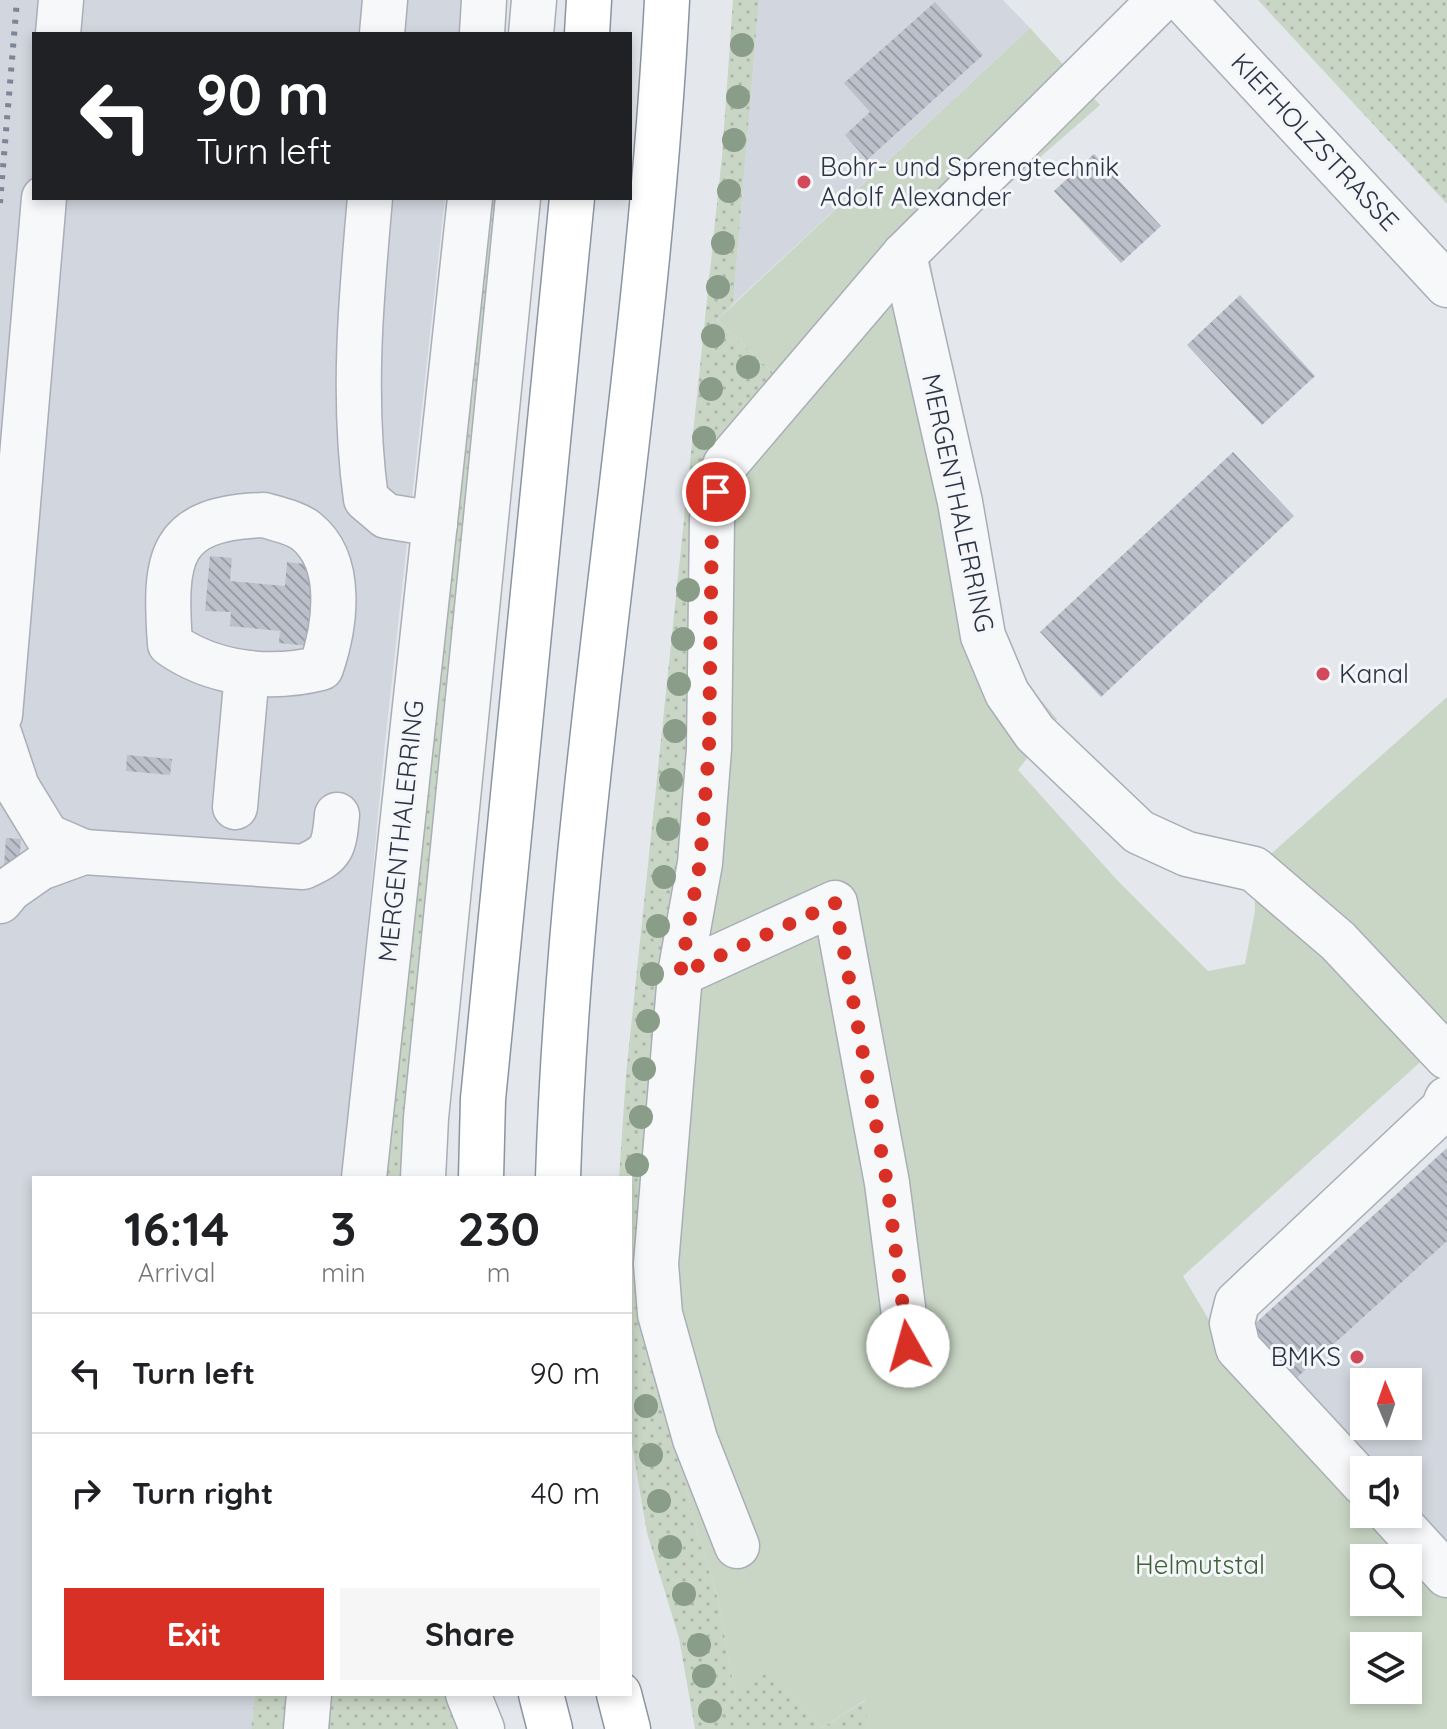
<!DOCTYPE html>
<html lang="en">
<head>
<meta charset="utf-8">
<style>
  :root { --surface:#fff; --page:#f6f6f6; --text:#202124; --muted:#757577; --line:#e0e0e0; --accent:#d93025 }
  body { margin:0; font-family:Quicksand,sans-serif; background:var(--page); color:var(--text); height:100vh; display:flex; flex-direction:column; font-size:30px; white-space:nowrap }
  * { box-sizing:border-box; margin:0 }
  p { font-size:26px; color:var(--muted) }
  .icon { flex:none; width:44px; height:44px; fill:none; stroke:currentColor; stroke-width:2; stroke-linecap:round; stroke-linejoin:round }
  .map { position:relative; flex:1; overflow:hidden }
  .details { position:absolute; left:32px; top:1176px; width:600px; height:520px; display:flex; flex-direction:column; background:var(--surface); border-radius:0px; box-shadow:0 4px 12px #0003 }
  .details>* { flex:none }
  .hud { position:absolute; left:32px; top:32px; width:600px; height:168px; border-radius:0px; box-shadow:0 4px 12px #0003; background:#202124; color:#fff; overflow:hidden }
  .needle { width:52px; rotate:358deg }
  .controls { position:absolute; left:1350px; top:1368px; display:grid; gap:16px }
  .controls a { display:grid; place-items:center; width:72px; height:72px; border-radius:0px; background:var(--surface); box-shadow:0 4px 12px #0003; font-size:40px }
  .pin { position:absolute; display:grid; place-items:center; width:68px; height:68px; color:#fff; margin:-34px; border:4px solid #fff; border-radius:50%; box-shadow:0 2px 8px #0007 }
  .me { position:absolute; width:88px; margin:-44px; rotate:353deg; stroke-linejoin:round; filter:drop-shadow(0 0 6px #0008) }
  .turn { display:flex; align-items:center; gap:28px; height:168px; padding:0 32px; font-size:36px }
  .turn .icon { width:104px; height:104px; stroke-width:2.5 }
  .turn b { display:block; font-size:56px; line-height:68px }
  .eta { display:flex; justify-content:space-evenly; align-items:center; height:136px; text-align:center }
  .eta b { font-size:48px; font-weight:700; line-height:56px }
  .button { display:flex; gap:16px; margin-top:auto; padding:16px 32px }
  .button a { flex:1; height:92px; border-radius:0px; background:var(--accent); color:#fff; font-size:32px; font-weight:700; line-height:92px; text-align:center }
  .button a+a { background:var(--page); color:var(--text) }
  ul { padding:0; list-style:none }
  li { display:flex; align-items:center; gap:24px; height:120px; padding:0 32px; border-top:2px solid var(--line) }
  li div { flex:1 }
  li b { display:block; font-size:30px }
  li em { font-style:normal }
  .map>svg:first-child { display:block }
  .built { fill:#d2d6de; fill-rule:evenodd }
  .grass { fill:url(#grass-dots) }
  .green { fill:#c9d6c5; fill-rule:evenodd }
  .building { fill:url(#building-back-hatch) }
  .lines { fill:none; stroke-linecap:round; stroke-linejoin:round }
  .minor-casing { stroke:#a9aeb7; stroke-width:47 }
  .highway-casing { stroke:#8b94a3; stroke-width:47 }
  .minor { stroke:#f7f8fa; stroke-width:44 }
  .highway { stroke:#fff; stroke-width:44 }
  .rail { stroke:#7d8696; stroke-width:6; stroke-dasharray:4 8; stroke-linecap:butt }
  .tree { fill:#899d89 }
  .route { stroke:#d93025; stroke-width:14; stroke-dasharray:0 25.2 }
  .poi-dot { fill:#d1495b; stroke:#f4f6f9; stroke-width:3 }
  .labels { text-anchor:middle; stroke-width:6; stroke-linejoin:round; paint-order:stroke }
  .street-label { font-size:26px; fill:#2b3445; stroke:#f4f6f9 }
  .poi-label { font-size:26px; fill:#2b3445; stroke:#f4f6f9; text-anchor:start }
  .park-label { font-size:26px; fill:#3f6138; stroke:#f4f6f9 }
</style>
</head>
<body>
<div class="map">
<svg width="1447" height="1729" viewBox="0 0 1447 1729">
  <defs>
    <pattern id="grass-dots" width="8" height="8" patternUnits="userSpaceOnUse" patternTransform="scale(2)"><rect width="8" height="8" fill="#c9d6c5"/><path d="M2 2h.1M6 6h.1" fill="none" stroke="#adb8ab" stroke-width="1.8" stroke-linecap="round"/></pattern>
    <pattern id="building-back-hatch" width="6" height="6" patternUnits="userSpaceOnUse" patternTransform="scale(2)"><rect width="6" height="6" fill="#bbc0ca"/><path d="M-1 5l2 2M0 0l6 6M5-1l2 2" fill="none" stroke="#989da6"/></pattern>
  </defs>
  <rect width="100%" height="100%" fill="#e4e7ec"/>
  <g class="built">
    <polygon points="0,0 461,0 459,34 34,34 34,198 445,198 385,743 343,1178 34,1178 34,1694 255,1694 251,1729 0,1729"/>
    <polygon points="759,0 1003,0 1030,28 733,304"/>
    <path d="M1447 1148V1554L1408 1511V1470H1370L1245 1333ZM1364 1382H1408V1426H1364Z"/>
  </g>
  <g class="grass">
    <polygon points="733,0 759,0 733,304 717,320 785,384 705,627 645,1285 693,1519 718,1599 736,1698 768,1670 822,1728 866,1700 868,1729 695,1729 679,1638 647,1533 630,1433 630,1178 619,1178 626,1075 722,156"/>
    <polygon points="1258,0 1447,0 1447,204"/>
    <polygon points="487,198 509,198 417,1178 381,1178"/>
    <polygon points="255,1694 287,1694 283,1729 251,1729"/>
    <polygon points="324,1694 458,1694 471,1729 320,1729"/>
  </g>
  <path class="green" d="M1030 28 1100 105 929 254 1004 657 1057 719 1018 770 1117 880 1208 971 1245 964 1255 911 1254 869 1447 697V1038L1183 1276 1229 1354 1364 1502V1514H1375L1447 1593V1729H868L865 1700 822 1728 768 1671 736 1699 718 1599 693 1519 645 1286 703 531 785 384 717 320ZM1364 1558H1408V1602H1364ZM1364 1646H1408V1690H1364Z"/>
  <g class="building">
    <polygon points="935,2 983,55 867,160 845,135 870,112 844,83"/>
    <polygon points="1094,154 1161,226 1121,263 1054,191"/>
    <polygon points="1240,295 1315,376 1262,425 1187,345"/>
    <polygon points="1233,452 1294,516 1101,697 1040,632"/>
    <polygon points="210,556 232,558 230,581 285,586 287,562 312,565 310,646 279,643 280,631 230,626 231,612 205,611"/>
    <polygon points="127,755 172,759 170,775 126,771"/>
    <polygon points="6,838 21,839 19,867 4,865"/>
    <polygon points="1447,1148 1447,1241 1291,1383 1245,1333"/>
  </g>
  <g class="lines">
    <g class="minor-casing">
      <g id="minor">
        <polyline points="1183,0 1447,285"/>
        <polyline points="58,34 61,0"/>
        <polyline points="382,34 385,0"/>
        <polyline points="482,34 484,0"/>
        <polyline points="531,34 534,0"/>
        <path d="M370 198C361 298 352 399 366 499L386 516 435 524"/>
        <polyline points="904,255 960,502 983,636 1007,693 1035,733 1139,832 1187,854 1254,869 1338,941 1447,1057"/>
        <path d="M264 515C277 519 296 523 306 531 345 562 335 627 321 668 270 681 212 674 170 644 164 557 168 518 264 515Z"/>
        <polyline points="0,715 44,198"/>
        <polyline points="0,736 17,787 47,836 84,852"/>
        <polyline points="235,807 247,673"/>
        <path d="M0 901 10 889 40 868 84 852 303 867C333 854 334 848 337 815"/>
        <polyline points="680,974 835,903 887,1183 908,1346"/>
        <polyline points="364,1178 470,198"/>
        <polyline points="423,1178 426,1118 518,198"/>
        <polyline points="1364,1484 1238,1348 1232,1323 1237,1303 1443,1109 1447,1099"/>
        <polyline points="1391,1514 1447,1575"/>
        <polyline points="737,1546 695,1439 660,1314 656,1264 680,974 700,863 709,749 712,519 725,465 904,255 1160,0"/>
        <polyline points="468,1694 482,1729"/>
        <polyline points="306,1729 309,1694"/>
      </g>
    </g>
    <g class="highway-casing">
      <g id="highway">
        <polyline points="587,34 589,0"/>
        <polyline points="481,1178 483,1099 572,198"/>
        <path d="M558 1178C570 784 647 394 667 0"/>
        <polyline points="541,1694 550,1729"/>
        <polyline points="619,1694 628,1729"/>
      </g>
    </g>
    <use href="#minor" class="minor"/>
    <use href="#highway" class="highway"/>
    <polyline class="rail" points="0,203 17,0"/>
  </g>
  <g class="tree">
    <circle cx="742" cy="45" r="12"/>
    <circle cx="738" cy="97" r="12"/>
    <circle cx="734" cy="140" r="12"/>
    <circle cx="729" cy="191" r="12"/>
    <circle cx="723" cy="243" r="12"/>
    <circle cx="718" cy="287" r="12"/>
    <circle cx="713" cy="336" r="12"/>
    <circle cx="748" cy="367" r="12"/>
    <circle cx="711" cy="389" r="12"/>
    <circle cx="704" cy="438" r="12"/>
    <circle cx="688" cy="590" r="12"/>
    <circle cx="683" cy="639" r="12"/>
    <circle cx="679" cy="684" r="12"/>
    <circle cx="675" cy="731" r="12"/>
    <circle cx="671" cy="780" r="12"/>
    <circle cx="668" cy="829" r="12"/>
    <circle cx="664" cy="877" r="12"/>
    <circle cx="658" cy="926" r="12"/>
    <circle cx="652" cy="974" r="12"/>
    <circle cx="648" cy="1021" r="12"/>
    <circle cx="644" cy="1069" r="12"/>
    <circle cx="641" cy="1117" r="12"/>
    <circle cx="637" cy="1165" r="12"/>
    <circle cx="646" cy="1406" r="12"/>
    <circle cx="651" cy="1455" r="12"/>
    <circle cx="659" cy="1501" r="12"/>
    <circle cx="670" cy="1547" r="12"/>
    <circle cx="684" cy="1594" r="12"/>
    <circle cx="699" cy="1645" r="12"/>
    <circle cx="704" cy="1676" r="12"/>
    <circle cx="710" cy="1711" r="12"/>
  </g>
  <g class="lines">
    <polyline class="route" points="716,492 712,519 709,749 700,863 680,974 835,903 887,1183 908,1346"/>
  </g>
  <g class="poi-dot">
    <circle cx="804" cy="182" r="8"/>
    <circle cx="1323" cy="674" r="8"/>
    <circle cx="1357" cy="1357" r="8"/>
  </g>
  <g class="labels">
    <g class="street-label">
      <text transform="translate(1315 142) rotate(47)" y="9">KIEFHOLZSTRASSE</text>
      <text transform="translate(958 503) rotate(78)" y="9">MERGENTHALERRING</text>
      <text transform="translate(401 831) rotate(-84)" y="9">MERGENTHALERRING</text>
    </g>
    <g class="poi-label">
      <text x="820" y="176">Bohr- und Sprengtechnik<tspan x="820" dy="30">Adolf Alexander</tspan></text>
      <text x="1339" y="683">Kanal</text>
      <text x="1341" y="1366" text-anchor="end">BMKS</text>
    </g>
    <g class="park-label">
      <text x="1200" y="1574">Helmutstal</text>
    </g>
  </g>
</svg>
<div class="controls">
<a><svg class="needle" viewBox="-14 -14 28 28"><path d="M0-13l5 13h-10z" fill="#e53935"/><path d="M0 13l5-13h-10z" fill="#757577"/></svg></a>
<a><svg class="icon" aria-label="sound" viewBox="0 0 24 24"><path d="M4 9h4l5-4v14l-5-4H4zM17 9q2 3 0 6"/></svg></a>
<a><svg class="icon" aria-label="search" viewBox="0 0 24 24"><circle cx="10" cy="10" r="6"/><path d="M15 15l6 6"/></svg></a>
<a><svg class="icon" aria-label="layers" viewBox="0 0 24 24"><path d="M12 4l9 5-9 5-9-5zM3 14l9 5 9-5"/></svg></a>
</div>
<div class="pin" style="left:716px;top:492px;background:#d93025"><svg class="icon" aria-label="arrive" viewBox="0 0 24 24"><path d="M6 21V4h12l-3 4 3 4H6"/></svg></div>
<svg class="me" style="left:908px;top:1346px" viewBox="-20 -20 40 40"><circle r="19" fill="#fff"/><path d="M0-13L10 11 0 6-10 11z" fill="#d93025"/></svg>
<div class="hud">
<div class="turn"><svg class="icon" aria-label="left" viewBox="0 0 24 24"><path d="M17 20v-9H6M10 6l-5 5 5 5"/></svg><div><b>90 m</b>Turn left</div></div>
</div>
<section class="details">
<div class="eta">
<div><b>16:14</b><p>Arrival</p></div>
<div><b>3</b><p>min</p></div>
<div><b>230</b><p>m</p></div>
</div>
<ul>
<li><svg class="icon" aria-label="left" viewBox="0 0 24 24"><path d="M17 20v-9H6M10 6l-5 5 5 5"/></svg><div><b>Turn left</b></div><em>90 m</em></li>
<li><svg class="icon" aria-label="right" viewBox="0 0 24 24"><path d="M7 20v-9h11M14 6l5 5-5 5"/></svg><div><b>Turn right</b></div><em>40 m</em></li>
</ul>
<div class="button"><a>Exit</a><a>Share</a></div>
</section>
</div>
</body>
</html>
